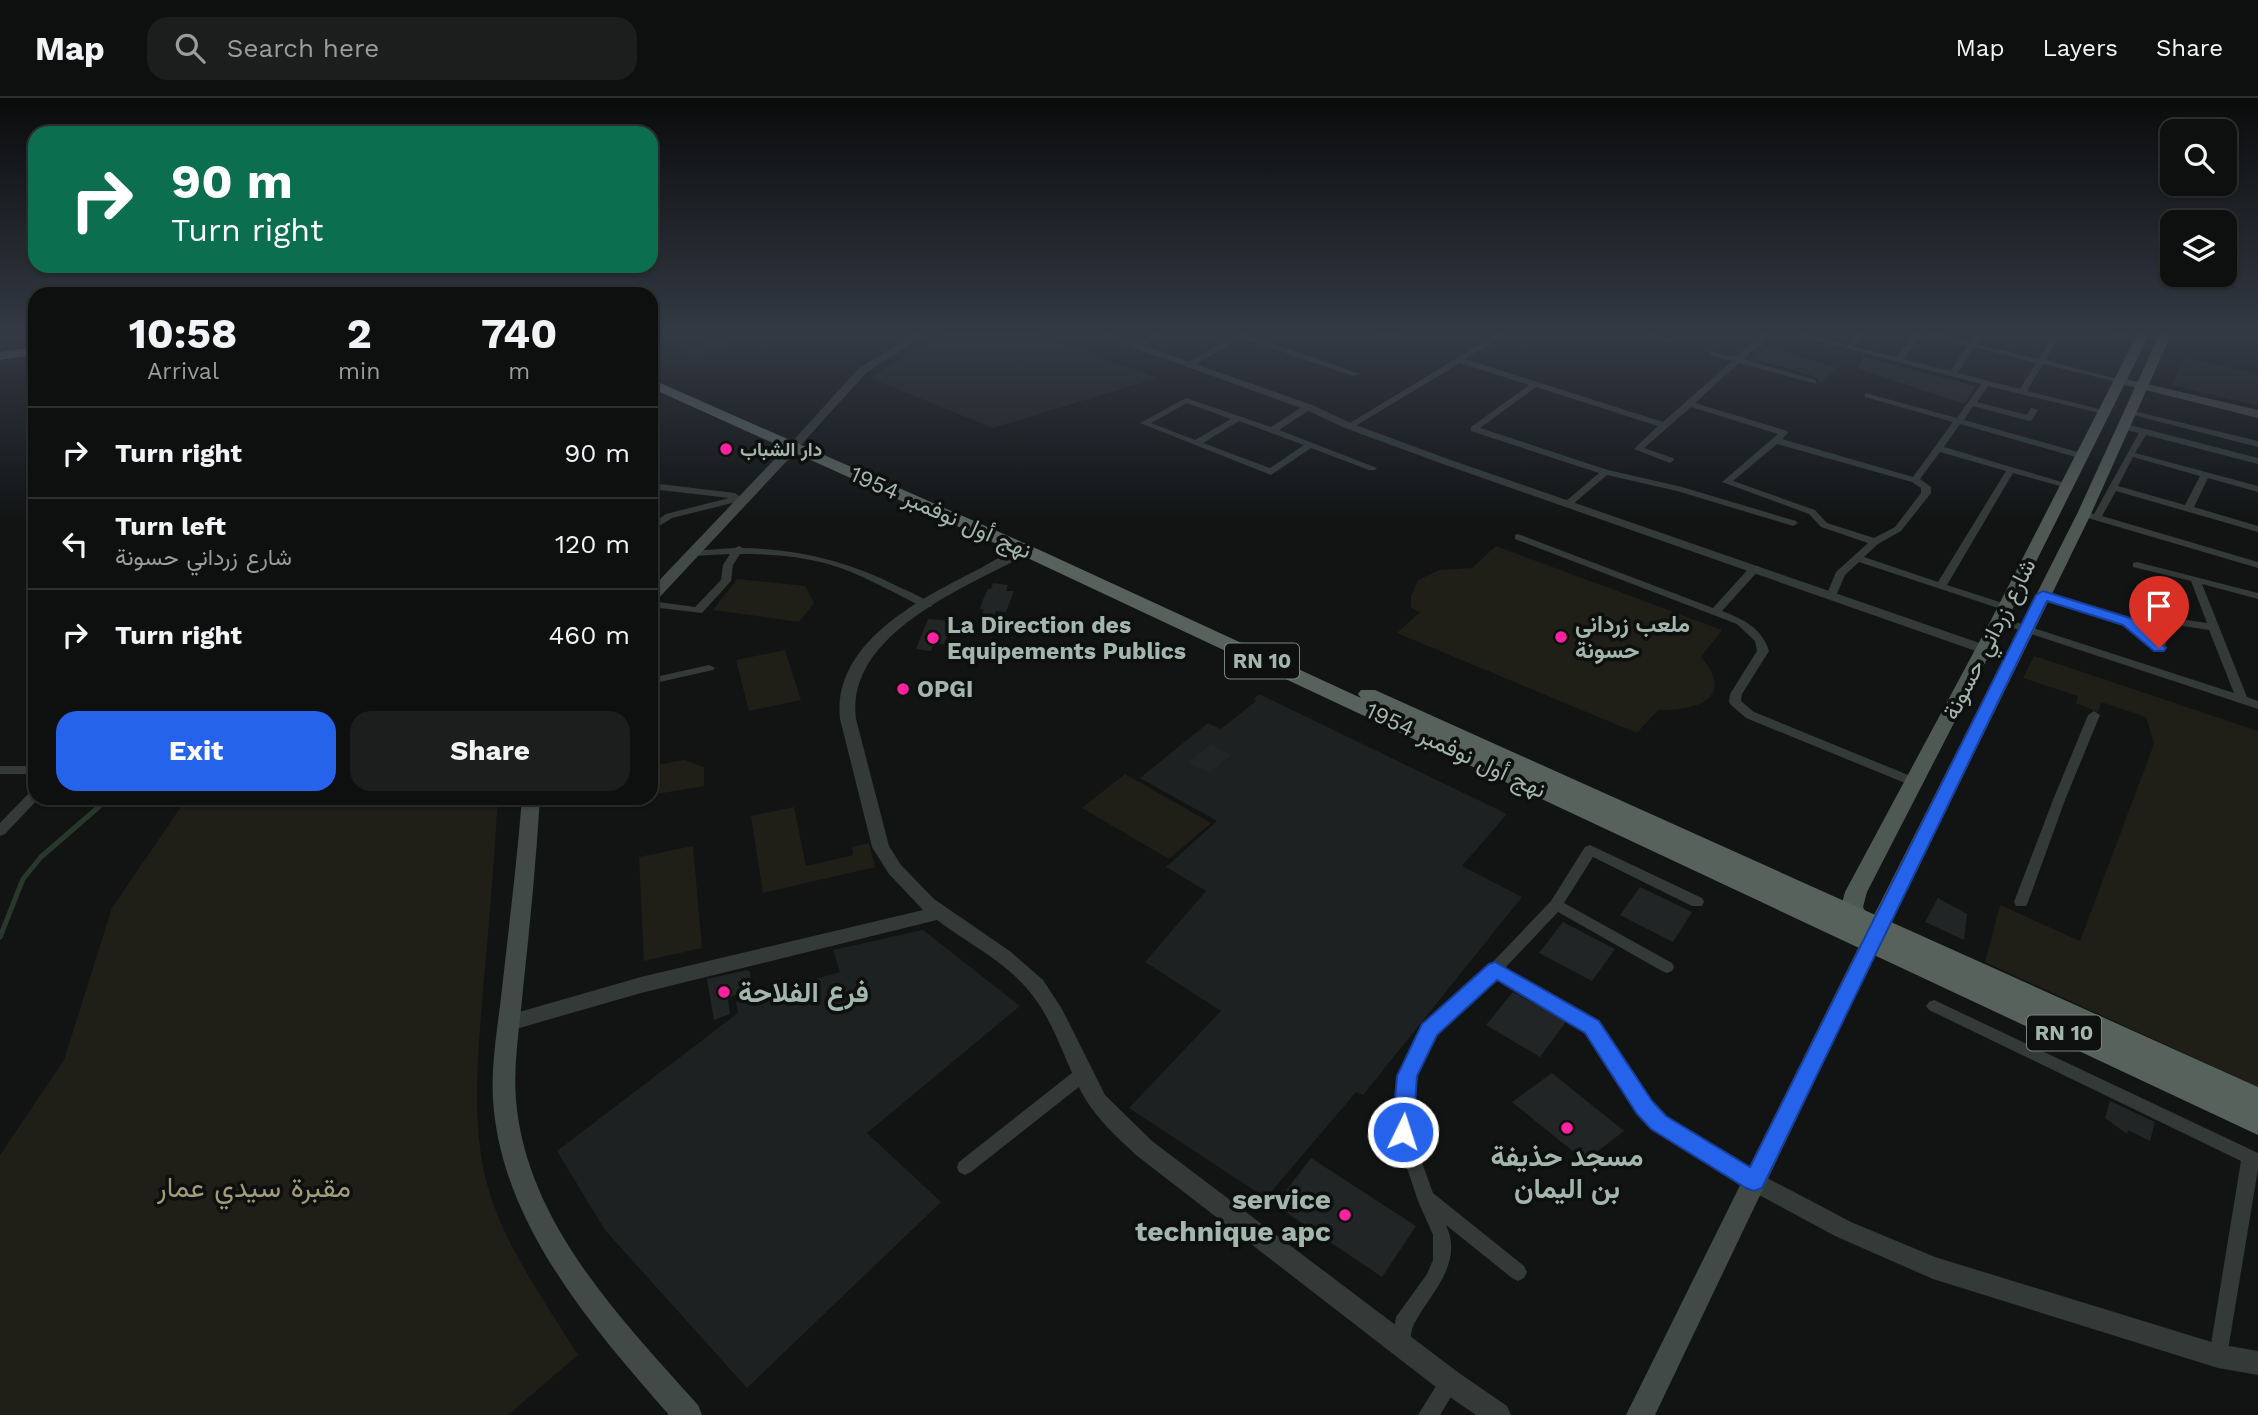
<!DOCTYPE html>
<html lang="en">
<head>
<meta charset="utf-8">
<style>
  :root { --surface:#0e0f0f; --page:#1c1d1d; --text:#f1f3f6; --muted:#9b9c9e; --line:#2e2f2f; --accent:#2563eb }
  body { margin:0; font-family:"Work Sans",Vazirmatn,sans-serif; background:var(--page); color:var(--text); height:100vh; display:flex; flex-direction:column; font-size:26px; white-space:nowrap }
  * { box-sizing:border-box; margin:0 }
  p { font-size:23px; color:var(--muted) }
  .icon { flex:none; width:38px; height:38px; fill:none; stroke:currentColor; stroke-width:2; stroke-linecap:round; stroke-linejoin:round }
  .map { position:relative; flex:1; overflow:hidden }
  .drawer { position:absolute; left:28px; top:189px; width:630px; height:518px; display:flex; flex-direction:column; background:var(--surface); border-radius:21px; box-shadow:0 2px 5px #0004,0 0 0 2px var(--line) }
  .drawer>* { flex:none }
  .guide { position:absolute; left:28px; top:28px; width:630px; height:147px; border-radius:21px; box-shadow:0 2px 5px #0004,0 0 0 2px var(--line); background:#0b6e4f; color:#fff; overflow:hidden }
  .fabs { position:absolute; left:2160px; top:21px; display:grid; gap:14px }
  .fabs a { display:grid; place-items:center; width:77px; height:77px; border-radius:14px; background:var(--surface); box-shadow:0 2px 5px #0004,0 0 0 2px var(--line); font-size:35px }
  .pin { position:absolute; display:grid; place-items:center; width:60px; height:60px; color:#fff; margin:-72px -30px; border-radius:50% 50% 50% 0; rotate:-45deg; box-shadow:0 0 7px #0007 }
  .pin .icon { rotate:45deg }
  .me { position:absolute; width:77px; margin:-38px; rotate:4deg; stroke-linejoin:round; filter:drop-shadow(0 0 5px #0008) }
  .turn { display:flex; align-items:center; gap:24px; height:147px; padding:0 28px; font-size:32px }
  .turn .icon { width:91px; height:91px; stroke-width:2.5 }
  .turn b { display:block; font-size:49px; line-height:60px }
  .eta { display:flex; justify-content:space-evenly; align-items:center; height:119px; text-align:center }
  .eta b { font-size:42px; font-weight:700; line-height:49px }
  .button { display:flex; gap:14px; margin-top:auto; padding:14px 28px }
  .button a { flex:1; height:80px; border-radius:21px; background:var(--accent); color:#fff; font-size:28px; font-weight:700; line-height:80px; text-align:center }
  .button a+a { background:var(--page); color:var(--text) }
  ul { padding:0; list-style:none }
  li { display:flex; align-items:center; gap:21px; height:91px; padding:0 28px; border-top:2px solid var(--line) }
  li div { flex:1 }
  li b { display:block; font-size:26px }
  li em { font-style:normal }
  header { display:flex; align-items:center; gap:42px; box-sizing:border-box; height:98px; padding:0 35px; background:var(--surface); border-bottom:2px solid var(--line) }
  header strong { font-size:33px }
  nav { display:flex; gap:38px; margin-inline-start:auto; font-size:24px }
  .search { width:490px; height:63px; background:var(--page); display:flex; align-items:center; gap:18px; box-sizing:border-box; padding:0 24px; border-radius:21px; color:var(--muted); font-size:26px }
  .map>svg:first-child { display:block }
  .built { fill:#1e2121 }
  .green { fill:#1f1f18 }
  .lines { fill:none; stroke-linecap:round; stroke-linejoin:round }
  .stream { stroke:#28392b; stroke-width:5 }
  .building { fill:#222525 }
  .minor { fill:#333a37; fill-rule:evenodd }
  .tertiary { fill:#333a37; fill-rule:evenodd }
  .secondary { fill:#414a46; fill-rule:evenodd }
  .primary { fill:#4f5954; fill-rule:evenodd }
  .trunk { fill:#57625c; fill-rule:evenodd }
  .route { fill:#2563eb; stroke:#184099; stroke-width:2 }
  .poi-dot { fill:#fe21a0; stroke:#0e0f0f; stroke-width:2.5 }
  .labels { text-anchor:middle; stroke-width:7; stroke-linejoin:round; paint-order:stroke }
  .far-poi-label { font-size:19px; font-weight:bold; fill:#a3b6ac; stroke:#0e0f0f; text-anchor:start }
  .shield { fill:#0e0f0f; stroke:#76847d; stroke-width:2 }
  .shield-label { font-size:21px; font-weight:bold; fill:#a3b6ac }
  .street-label { font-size:23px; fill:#a3b6ac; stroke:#0e0f0f }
  .poi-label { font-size:23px; font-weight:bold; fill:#a3b6ac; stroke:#0e0f0f; text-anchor:start }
  .near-poi-label { font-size:28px; font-weight:bold; fill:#a3b6ac; stroke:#0e0f0f; text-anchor:start }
  .near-park-label { font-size:28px; fill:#a29b78; stroke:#0e0f0f }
</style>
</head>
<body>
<header>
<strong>Map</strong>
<div class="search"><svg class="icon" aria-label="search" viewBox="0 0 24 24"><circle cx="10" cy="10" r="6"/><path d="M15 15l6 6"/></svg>Search here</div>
<nav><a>Map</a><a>Layers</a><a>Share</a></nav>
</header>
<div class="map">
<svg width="2258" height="1317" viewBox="0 0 2258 1317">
  <rect width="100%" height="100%" fill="#121414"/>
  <g class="built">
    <polygon points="941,237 1039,237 1157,280 993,330 870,280"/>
    <polygon points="2184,259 2258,276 2258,308 2172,287"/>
    <polygon points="1259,596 1507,716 1462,768 1522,799 1363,997 1356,994 1266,1100 1129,1010 1221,913 1145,864 1206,793 1166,769 1217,723 1140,680 1208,625 1221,631 1256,603 1254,601"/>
    <polygon points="923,832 1020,908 867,1035 941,1104 747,1290 605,1132 557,1053 738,915 736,904 840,874 833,852"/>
  </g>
  <g class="green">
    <polygon points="712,239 732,244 700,262 679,257"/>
    <path d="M1496 448 1722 532 1701 559C1737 601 1695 613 1658 612L1637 635 1397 535 1420 514 1411 510V498L1418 482 1439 472 1472 470Z"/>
    <polygon points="737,481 805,488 814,505 799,524 713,512"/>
    <polygon points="785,552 801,602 749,613 736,562"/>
    <polygon points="2034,558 2258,633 2258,989 1985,864 2000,807 2080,843 2154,646 2146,619 2101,604 2098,614 2076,605 2078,598 2023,580"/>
    <polygon points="684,662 704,669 704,688 651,697 651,668"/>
    <polygon points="1125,676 1211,725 1169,761 1082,710"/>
    <path d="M187 700H498C494 764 489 828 483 892 478 958 470 1029 489 1093 507 1152 546 1205 578 1257L508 1317H0V1057L64 962 112 810Z"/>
    <polygon points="794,709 806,768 853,757 852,749 869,745 875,769 763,795 751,718"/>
    <polygon points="693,748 702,850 644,863 639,759"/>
  </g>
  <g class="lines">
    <polyline class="stream" points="0,839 23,781 41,759 109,700"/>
  </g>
  <g class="building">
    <polygon points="1768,250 1838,270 1820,285 1817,279 1753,261"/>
    <polygon points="1863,259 1976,288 1964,306 1857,270"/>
    <polygon points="993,485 1008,487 1006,493 1014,493 1006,514 996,513 994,519 981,518 984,512 980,511 982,504 988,491 991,491"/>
    <polygon points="928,521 954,523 944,546 934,545 931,553 916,551"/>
    <polygon points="1211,646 1231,657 1209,675 1189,664"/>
    <polygon points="1640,789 1692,814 1673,844 1620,817"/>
    <polygon points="1938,800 1967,816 1964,842 1925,824"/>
    <polygon points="1563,824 1615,851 1592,883 1539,855"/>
    <polygon points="747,872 750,874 751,888 728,901 730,916 714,922 707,881"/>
    <polygon points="1513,894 1566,924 1540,959 1486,927"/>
    <polygon points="1552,975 1624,1033 1585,1063 1512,1004"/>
    <polygon points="2110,1003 2155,1024 2150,1043 2128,1032 2127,1036 2105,1020"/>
    <polygon points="1311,1060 1416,1128 1382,1179 1275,1107"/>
  </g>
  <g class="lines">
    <g class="minor">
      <polygon points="1152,237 1162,237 1138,250 1131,248"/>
      <polygon points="1235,237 1248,237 1360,276 1353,278 1241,240 1191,269 1184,267"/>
      <polygon points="1376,237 1402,237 1391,243"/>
      <path d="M1495 237H1504L1465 261 1663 324 1732 263 1709 257V253L1736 259 1761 237H1770L1743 261 1816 282V286L1739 265 1695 305 1787 333 1788 335 1782 341 1913 379 1953 324 1865 299V295L1957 320 1981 286 1796 237H1809L1848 247 1857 237H1865L1854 249 1896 259 1914 237H1922L1903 261 1951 273 1967 248 1928 237H1942L1970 244 1974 237H1982L1976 246 2039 261 2053 237H2061L2045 262 2125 283 2121 285 2043 266 2027 293 2107 313V317L1988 288 1977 304 2027 317 2031 310 2038 312 2032 322 2029 323 1973 308 1964 322 2085 356V360H2079L1960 326 1944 349 2072 387 2067 390 2013 375 1947 487 2009 507 2010 509 2009 511H2001L1859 464 1845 477 1836 498 1831 501 1826 498 1836 474 1868 445 1821 429 1809 416 1722 384 1778 336 1691 309 1644 350 1673 360 1674 362 1670 365 1634 351 1658 328 1536 289 1480 330 1608 372 1682 389 1796 423 1798 425 1793 428 1677 393 1607 377 1572 407H1566V403L1599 375 1471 333V329L1529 287 1460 265 1352 330 1345 328ZM1974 249 2036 265 2020 291 1958 275ZM1777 346 1912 384 1921 390V395L1895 429 1874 440 1827 425 1815 412 1733 383ZM1940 354 2006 373 1938 484 1864 459 1878 446 1901 433 1931 395V389L1920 381Z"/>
      <polygon points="1642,237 1655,237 1674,243 1670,245"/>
      <polygon points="2110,237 2124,237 2145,243 2141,245"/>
      <path d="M1186 300 1271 329 1305 307H1311V311L1279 332 1377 370 1375 372H1369L1311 350 1271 377 1140 325ZM1187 305 1231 321 1195 342 1151 325ZM1239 323 1304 347 1270 370 1203 345Z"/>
      <polygon points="2129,312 2258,343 2258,349 2129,316"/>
      <path d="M2126 326 2258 360V366L2146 337 2135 355 2258 388V394L2208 380 2194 409 2258 428V434L2116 393 2102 418 2258 464V470L2081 418 2079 416 2084 413 2094 416 2139 335 2123 331V327ZM2133 359 2200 378 2185 407 2118 388Z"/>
      <polygon points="651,385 735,395 739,398 745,396 750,399 748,401 672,420 651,433 651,426 666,416 729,400 651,391"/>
      <path d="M1518 436 1713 510 1751 468H1759V472L1722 513C1743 521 1762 530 1769 553L1742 596 1741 603 1754 614 1918 681 1920 684 1918 687H1910L1746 620 1731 607 1729 604 1730 596 1757 553 1755 543 1737 526 1515 441V437Z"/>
      <path d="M739 448 743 450C799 451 850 464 899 489 910 494 923 499 932 507L931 509H923C892 494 862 476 828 466 800 458 770 456 740 456L733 467 731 483 702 515 651 509V503L695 509 721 482 723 467 730 456 693 458 689 457V453L735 450Z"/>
      <path d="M2137 464 2258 495V501L2202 486 2247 599 2258 603V611L1995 524 1994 522 1995 520H2003L2234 595 2209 532 2170 526 2165 550 2159 553 2155 552 2124 526 2039 499 2038 497 2043 494 2047 495 2129 521 2166 519 2207 525 2191 483 2133 469V465ZM2160 526 2156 542 2138 527Z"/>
      <polygon points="709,567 715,570 713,572 651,586 651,580"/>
      <polygon points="2094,613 2100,617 2065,702 2028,804 2026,808 2016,808 2014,804 2053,702 2088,617"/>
      <rect x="0" y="668" width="35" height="8"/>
      <polygon points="35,692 35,700 39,700 5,736 0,738 0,725 31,693"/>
      <path d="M1590 747 1702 800 1704 804 1702 808H1692L1593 759 1564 805 1672 865 1674 869 1672 873 1667 875 1662 873 1558 814 1505 870 1597 925 1651 1005 1664 1020 1760 1078 1763 1083 1760 1088 1754 1091 1748 1088 1652 1030 1639 1015 1587 933 1496 879 1435 936 1415 978 1411 1034 1433 1095 1524 1168 1527 1174 1524 1180 1518 1183 1512 1180 1446 1127C1464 1166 1431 1194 1414 1226 1410 1234 1411 1244 1408 1253L1401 1255 1394 1253 1392 1246 1396 1219 1427 1176 1433 1162V1137L1418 1103 1395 1034 1399 978 1424 928 1490 867 1551 803 1585 749Z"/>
      <polygon points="1934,902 2258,1055 2258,1071 2227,1258 2225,1265 2218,1267 2211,1265 2209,1258 2241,1063 1929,912 1926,908 1929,904"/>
      <polygon points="1083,969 1089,971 1091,976 1089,981 971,1074 965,1077 959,1074 957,1069 959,1064 1077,971"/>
      <polygon points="1450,1274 1457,1277 1460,1284 1440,1317 1418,1317 1443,1277"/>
    </g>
    <g class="tertiary">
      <polygon points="913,237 925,237 867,274 799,349 791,349 791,345 859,270"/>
      <polygon points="1099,237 1113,237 1312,307 1353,326 1448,361 2017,558 2019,561 2017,564 2007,564 1440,365 1345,330 1304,311"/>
      <path d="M1025 448 1030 449V455C968 488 845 535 856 621L889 748 901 767 934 801 1011 854 1043 882 1062 911 1105 997 1152 1043 1459 1275 1507 1308 1511 1317H1476L1441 1293 1136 1057C1118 1040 1099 1023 1086 1002 1065 967 1056 925 1029 893 1005 863 967 845 937 822L641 895 509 933 502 931 499 925 502 919 641 879 923 812 889 776 872 749 840 621C832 545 920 501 977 472 992 464 1008 453 1025 448Z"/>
      <polygon points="1754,1073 1851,1124 1935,1159 2218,1246 2258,1253 2258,1277 2218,1270 1933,1181 1835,1138 1746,1090 1743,1083 1746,1076"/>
    </g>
    <g class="secondary">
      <polygon points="2121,280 2258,312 2258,320 2117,285 2117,281"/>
      <polygon points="795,343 799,344 799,350 656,503 651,504 651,491 791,344"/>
      <path d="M522 700H540C536 764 530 827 523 891 520 928 513 965 516 1002 526 1124 621 1221 698 1307L702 1317H669C592 1229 501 1125 493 1002 491 965 498 927 502 891 509 827 517 764 522 700Z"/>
      <polygon points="1871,836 1878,838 1881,844 1655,1317 1626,1317 1861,844 1864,838"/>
    </g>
    <g class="primary">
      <polygon points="2137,237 2149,237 2007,522 1867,794 1863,809 1871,823 2077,416 2159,237 2171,237 2091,416 1882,844 1879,850 1871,853 1863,850 1841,809 1845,794 1991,522"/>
      <polygon points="35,249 35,257 0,262 0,254"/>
    </g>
    <polygon class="trunk" points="651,281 1031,448 1361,600 1358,596 1361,592 1375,592 2258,989 2258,1037 1019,456 651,290"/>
  </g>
  <linearGradient id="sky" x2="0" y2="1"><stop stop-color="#0a0b0b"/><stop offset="0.56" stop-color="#333a45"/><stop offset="1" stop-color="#333a45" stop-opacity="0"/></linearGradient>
  <rect width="2258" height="421" fill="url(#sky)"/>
  <polygon class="route" points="2043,493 2133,521 2166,550 2164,553 2154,553 2123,527 2047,503 1762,1090 1754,1093 1746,1090 1651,1031 1637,1016 1585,935 1497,882 1437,937 1417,978 1413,1034 1410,1041 1403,1044 1395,1041 1392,1034 1397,978 1422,926 1489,866 1495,864 1599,923 1652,1003 1666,1018 1750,1069 2036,497"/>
  <g class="poi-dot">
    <circle cx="726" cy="351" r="7"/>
    <circle cx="1561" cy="539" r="7"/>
    <circle cx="933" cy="540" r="7"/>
    <circle cx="903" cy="591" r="7"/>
    <circle cx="724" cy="894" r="7"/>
    <circle cx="1567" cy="1030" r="7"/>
    <circle cx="1345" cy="1117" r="7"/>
  </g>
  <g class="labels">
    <g class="far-poi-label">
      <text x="740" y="358">دار الشباب</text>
    </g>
    <g class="shield">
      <rect x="1225" y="545.5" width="74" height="35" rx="5"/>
      <rect x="2027" y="917.5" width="74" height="35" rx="5"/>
    </g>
    <g class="shield-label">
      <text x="1262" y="570">RN 10</text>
      <text x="2064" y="942">RN 10</text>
    </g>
    <g class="street-label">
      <text transform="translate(941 414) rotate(24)" y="8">نهج أول نوفمبر 1954</text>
      <text transform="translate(1989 541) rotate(-63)" y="8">شارع زرداني حسونة</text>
      <text transform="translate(1456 652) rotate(25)" y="8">نهج أول نوفمبر 1954</text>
    </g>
    <g class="poi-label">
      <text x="1575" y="534">ملعب زرداني<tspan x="1575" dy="26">حسونة</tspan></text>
      <text x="947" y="535">La Direction des<tspan x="947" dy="26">Equipements Publics</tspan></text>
      <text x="917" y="599">OPGI</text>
    </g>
    <g class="near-poi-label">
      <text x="738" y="904">فرع الفلاحة</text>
      <text x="1567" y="1068" text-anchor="middle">مسجد حذيفة<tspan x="1567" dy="32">بن اليمان</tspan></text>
      <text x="1331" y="1111" text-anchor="end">service<tspan x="1331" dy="32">technique apc</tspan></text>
    </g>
    <g class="near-park-label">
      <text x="254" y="1099">مقبرة سيدي عمار</text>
    </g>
  </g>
</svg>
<div class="fabs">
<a><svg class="icon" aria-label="search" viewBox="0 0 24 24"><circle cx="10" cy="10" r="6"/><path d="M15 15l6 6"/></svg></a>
<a><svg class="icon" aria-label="layers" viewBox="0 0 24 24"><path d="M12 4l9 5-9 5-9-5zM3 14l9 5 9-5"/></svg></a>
</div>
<div class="pin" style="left:2159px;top:550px;background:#d93025"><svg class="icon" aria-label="arrive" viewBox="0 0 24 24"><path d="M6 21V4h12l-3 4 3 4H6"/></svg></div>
<svg class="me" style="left:1403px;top:1034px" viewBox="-20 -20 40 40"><circle r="17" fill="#2563eb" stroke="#fff" stroke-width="3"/><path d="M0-11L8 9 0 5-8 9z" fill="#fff"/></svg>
<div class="guide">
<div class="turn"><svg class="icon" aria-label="right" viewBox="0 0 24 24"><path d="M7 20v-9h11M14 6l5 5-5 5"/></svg><div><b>90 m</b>Turn right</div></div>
</div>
<section class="drawer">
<div class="eta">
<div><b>10:58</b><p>Arrival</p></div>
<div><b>2</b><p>min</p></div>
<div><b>740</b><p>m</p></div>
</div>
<ul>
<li><svg class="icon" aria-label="right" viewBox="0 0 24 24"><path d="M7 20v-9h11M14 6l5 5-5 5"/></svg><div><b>Turn right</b></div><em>90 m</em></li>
<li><svg class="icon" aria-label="left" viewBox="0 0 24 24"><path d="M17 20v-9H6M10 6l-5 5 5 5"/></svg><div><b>Turn left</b><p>شارع زرداني حسونة</p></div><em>120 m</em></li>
<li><svg class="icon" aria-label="right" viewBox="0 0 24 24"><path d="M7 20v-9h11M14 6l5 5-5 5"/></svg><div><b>Turn right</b></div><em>460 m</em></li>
</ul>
<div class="button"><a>Exit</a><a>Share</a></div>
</section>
</div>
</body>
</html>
